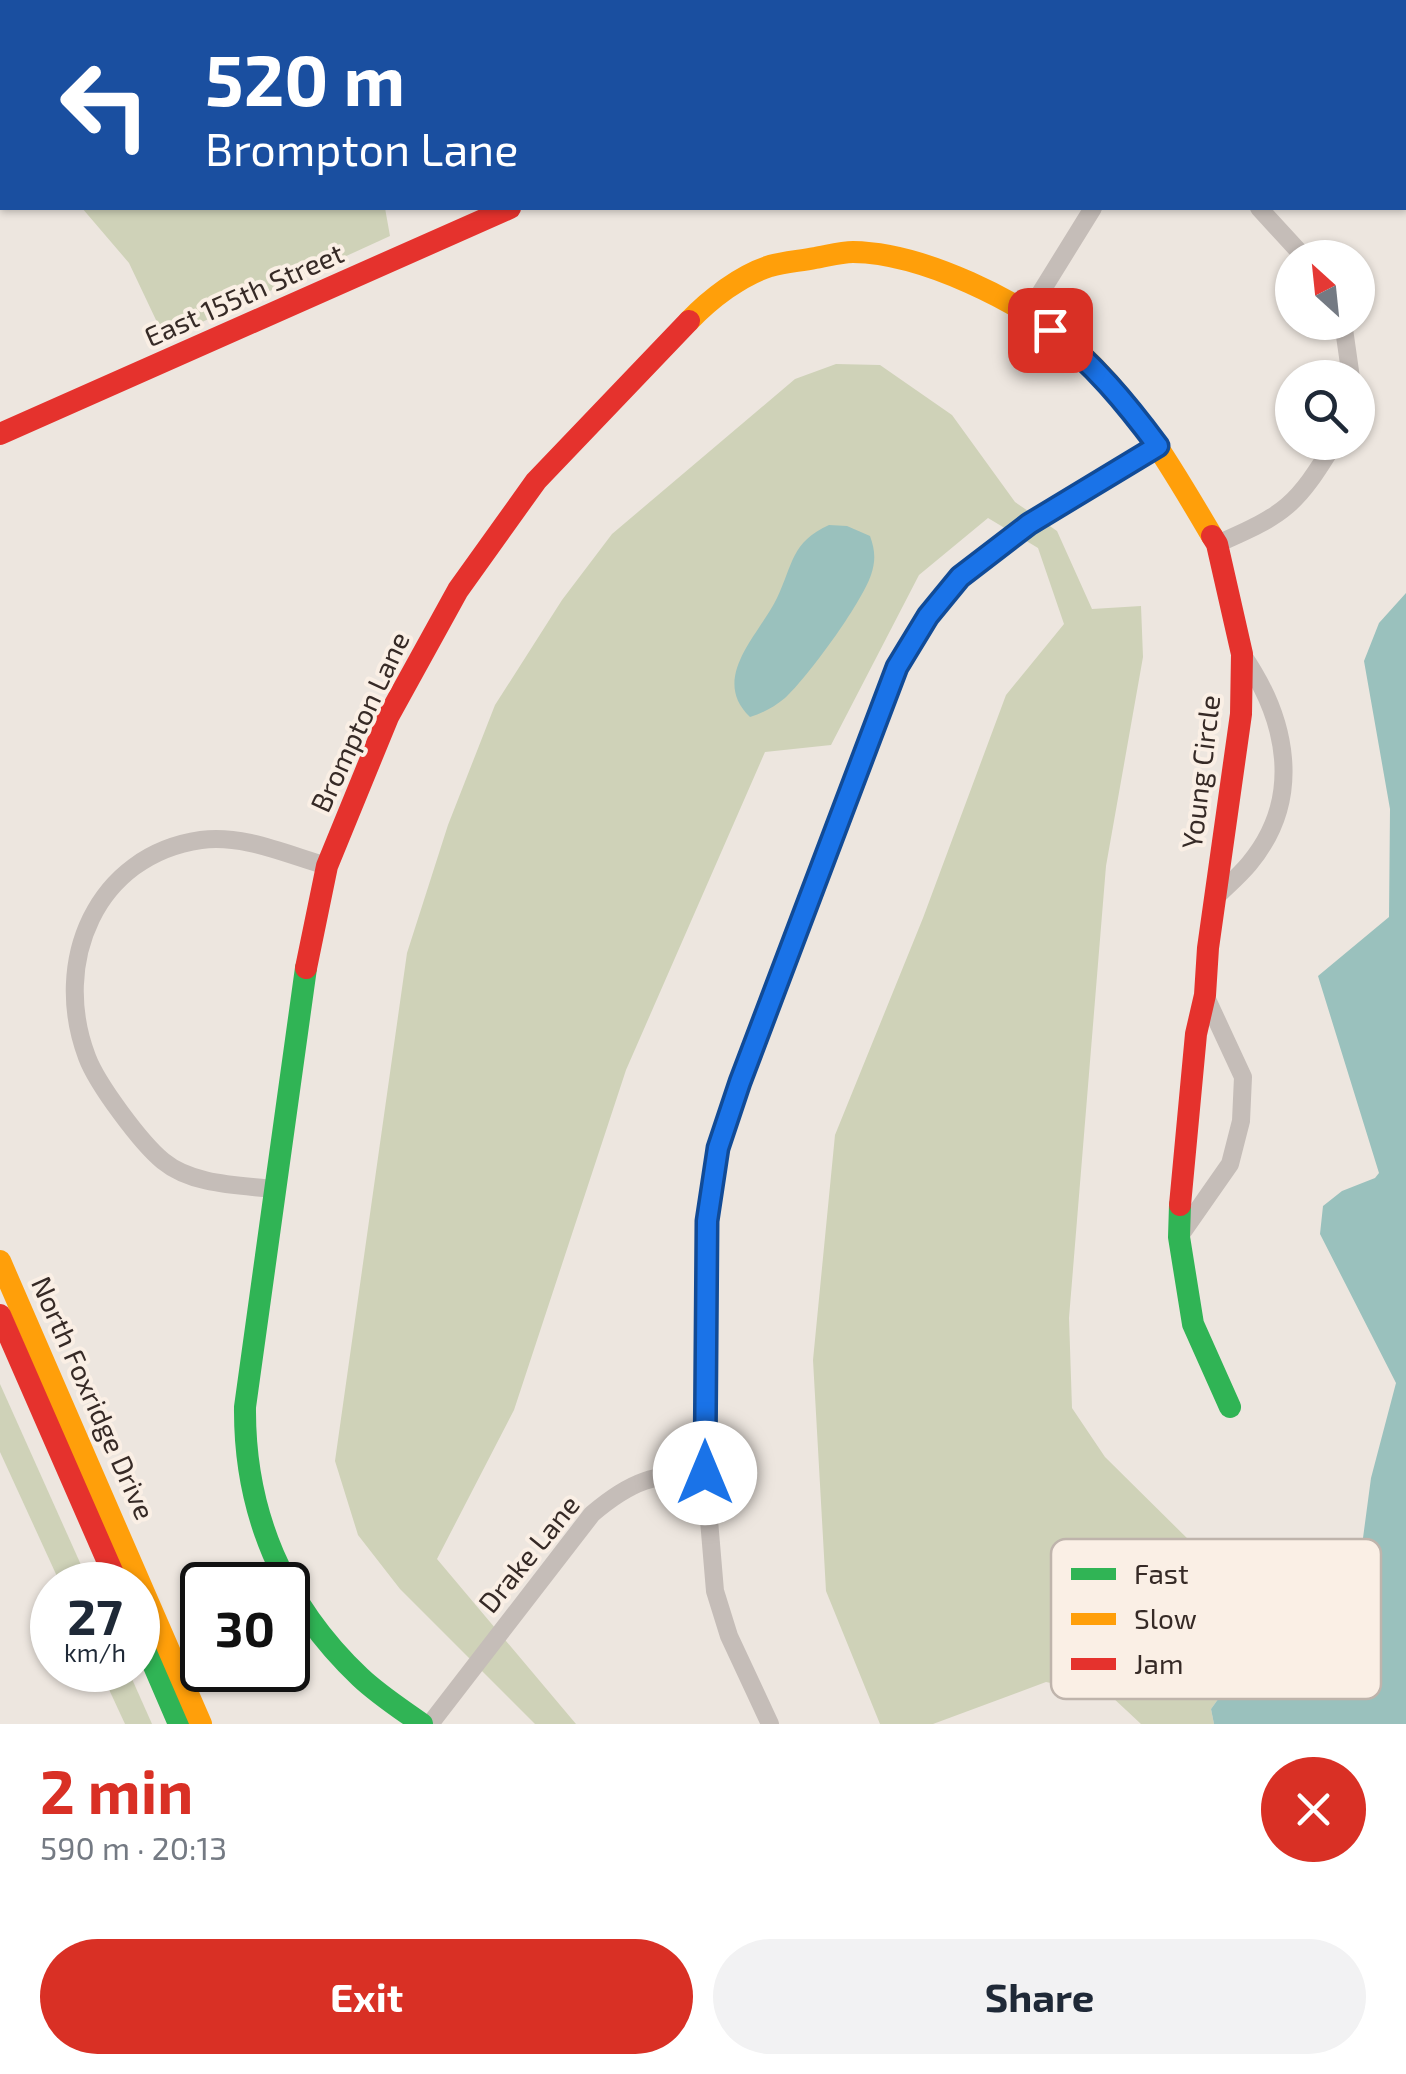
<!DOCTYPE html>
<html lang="en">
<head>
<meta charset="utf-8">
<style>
  :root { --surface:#fff; --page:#f2f2f3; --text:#1f2937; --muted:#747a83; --accent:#d93025 }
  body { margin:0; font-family:"Exo 2",sans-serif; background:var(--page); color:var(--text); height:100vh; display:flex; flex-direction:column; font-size:38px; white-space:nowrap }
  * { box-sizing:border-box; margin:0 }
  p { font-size:32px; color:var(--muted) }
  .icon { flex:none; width:55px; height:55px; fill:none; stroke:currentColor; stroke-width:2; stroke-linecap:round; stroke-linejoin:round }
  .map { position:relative; height:1724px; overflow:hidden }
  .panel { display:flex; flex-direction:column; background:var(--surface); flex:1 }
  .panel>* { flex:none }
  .top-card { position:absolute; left:0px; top:0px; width:1408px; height:210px; box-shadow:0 2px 8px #0004; background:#1a4fa0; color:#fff; overflow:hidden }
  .needle { width:65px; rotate:333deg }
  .tools { position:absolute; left:1275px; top:240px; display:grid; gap:20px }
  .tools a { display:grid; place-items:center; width:100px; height:100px; border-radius:50%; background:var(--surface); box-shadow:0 2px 8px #0004; font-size:50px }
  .speed { position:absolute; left:30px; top:1562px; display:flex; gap:20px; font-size:50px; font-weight:700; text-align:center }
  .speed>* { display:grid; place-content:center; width:130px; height:130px; border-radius:50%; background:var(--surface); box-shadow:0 2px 8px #0004; line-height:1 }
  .speed small { font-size:25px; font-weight:400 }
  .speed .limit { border:5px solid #111; border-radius:15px; background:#fff; color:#111 }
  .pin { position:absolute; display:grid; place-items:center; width:85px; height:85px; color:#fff; margin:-42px; border-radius:20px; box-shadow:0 5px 15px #0006 }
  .me { position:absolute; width:110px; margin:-55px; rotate:0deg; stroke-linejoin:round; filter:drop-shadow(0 0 8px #0008) }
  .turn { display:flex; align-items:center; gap:35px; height:210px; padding:0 40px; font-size:45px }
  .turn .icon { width:130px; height:130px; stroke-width:2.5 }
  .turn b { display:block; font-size:70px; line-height:85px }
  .round { display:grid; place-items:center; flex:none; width:105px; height:105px; border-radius:52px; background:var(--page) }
  .summary { display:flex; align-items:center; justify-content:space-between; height:170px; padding:0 40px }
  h1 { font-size:60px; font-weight:700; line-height:75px; color:var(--accent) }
  .cta { display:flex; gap:20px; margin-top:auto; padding:20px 40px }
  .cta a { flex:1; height:115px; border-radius:60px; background:var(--accent); color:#fff; font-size:40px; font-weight:700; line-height:115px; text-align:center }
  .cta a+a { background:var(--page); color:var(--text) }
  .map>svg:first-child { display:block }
  .green { fill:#cfd2b8 }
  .water { fill:#9ac1bd }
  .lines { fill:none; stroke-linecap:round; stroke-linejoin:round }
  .street { stroke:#c5bdb8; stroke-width:18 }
  .fast { stroke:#30b455; stroke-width:22 }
  .slow { stroke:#ff9f0a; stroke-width:22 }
  .jam { stroke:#e5322d; stroke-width:22 }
  .route-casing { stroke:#114b97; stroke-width:25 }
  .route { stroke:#1a73e8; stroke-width:18 }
  .labels { text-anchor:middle; stroke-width:8; stroke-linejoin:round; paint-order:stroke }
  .street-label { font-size:28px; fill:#362a26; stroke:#faefe5 }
  .key { fill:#faefe5; stroke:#bfb4ac; stroke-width:2.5 }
  .key-label { font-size:28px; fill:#362a26 }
</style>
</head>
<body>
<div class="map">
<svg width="1406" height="1724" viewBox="0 0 1406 1724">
  <rect width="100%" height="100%" fill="#ede6df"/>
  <g class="green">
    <polygon points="0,0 352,0 353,2 2,2 2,13"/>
    <polygon points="82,208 385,208 390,236 165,339 129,263"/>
    <polygon points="836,364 880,365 952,415 1015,502 1057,531 1092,609 1141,606 1143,657 1106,866 1069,1318 1072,1408 1105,1457 1288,1638 1234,1677 1211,1709 1214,1724 1141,1724 1111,1696 1046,1682 933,1724 880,1724 826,1591 813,1360 835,1135 923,918 1006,695 1064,624 1038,548 988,518 919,575 831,745 765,752 626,1070 514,1410 437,1559 576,1724 535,1724 400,1589 358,1535 335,1461 407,953 448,825 495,705 562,600 612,534 795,379"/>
    <polygon points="0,1384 90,1585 61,1585 0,1452"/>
    <polygon points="100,1670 128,1670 152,1724 125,1724"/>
  </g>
  <g class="water">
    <path d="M829 525 847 526 870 536C875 550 876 560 871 575 861 604 808 677 785 698 774 707 763 713 750 717 709 678 760 634 777 598 793 565 791 542 829 525Z"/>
    <polygon points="1406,593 1406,1724 1214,1724 1211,1709 1234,1677 1288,1638 1359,1568 1371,1478 1396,1383 1320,1234 1323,1206 1342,1191 1375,1178 1379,1173 1318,976 1389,917 1390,809 1364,661 1379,623"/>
  </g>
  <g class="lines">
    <g class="street">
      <polyline points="1259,208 1305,258"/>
      <polyline points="1028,313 1093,208"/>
      <polyline points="1343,322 1351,378"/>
      <path d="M1217 544C1286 514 1296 506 1335 442"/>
      <path d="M1216 897C1227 886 1239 876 1249 864 1304 798 1287 719 1242 654"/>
      <path d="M273 1189C238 1185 192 1185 163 1161 141 1143 97 1084 87 1057 51 962 96 855 201 840 243 834 288 855 327 866"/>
      <polyline points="1179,1237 1230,1164 1241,1121 1243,1077 1205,995"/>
      <path d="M430 1724 592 1514C632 1480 654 1474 705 1473"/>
      <polyline points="770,1724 729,1636 715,1591 705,1473 707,1221 718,1148 740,1081 897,667 928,616 960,577 1023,528 1158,446"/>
    </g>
    <g class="fast">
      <path d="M306 968 245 1407C244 1512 283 1604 360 1677 379 1695 401 1709 422 1724"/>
      <polyline points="1180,1205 1179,1237 1193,1324 1230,1407"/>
      <polyline points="138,1629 179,1724"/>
    </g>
    <g class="slow">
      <polyline points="947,2 952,0"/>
      <path d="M689 321C710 299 741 275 770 266 785 262 800 261 815 258 827 256 841 252 853 252 922 253 1022 301 1073 347 1133 400 1172 468 1212 536"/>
      <polyline points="0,1261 201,1724"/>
    </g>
    <g class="jam">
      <polyline points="0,434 510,208"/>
      <polyline points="306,968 327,866 388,717 458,590 536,481 689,321"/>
      <polyline points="1180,1205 1196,1034 1205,995 1208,948 1241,714 1242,654 1217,544 1212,536"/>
      <polyline points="0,1315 118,1585"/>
    </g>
  </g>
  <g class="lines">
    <g class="route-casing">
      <path id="route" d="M705 1473 707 1221 718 1148 740 1082 897 667 928 616 960 577 1029 524 1158 446C1126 403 1093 363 1050 330"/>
    </g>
    <use href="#route" class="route"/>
  </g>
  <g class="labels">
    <g class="street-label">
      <text transform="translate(244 295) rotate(-24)" y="10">East 155th Street</text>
      <text transform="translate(360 722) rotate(-65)" y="10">Brompton Lane</text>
      <text transform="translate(1201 772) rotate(-83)" y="10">Young Circle</text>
      <text transform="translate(93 1398) rotate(66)" y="10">North Foxridge Drive</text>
      <text transform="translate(529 1554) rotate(-51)" y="10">Drake Lane</text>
    </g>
  </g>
  <rect x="1051" y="1539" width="330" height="160" rx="15" class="key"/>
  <rect x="1071" y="1568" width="45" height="12" fill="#30b455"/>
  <rect x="1071" y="1613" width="45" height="12" fill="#ff9f0a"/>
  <rect x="1071" y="1658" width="45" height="12" fill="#e5322d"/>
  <g class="key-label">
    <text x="1134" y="1584">Fast</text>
    <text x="1134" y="1629">Slow</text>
    <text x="1134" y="1674">Jam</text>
  </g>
</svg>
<div class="tools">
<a><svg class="needle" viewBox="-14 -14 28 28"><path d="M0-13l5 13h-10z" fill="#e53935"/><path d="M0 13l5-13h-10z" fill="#747a83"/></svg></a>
<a><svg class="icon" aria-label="search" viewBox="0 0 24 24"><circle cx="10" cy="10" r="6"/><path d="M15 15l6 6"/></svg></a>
</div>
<div class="speed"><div>27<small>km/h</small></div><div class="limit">30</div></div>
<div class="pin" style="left:1050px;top:330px;background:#d93025"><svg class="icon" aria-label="arrive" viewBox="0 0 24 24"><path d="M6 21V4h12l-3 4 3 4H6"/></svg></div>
<svg class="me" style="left:705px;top:1473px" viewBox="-20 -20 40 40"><circle r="19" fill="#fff"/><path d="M0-13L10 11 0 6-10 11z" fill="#1a73e8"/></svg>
<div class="top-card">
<div class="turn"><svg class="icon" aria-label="left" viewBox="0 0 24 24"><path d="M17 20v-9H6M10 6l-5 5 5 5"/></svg><div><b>520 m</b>Brompton Lane</div></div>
</div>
</div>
<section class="panel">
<div class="summary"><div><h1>2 min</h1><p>590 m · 20:13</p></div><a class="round" style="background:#d93025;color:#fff"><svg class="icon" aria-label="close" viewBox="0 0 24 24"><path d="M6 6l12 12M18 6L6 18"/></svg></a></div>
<div class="cta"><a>Exit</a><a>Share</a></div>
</section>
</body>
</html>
